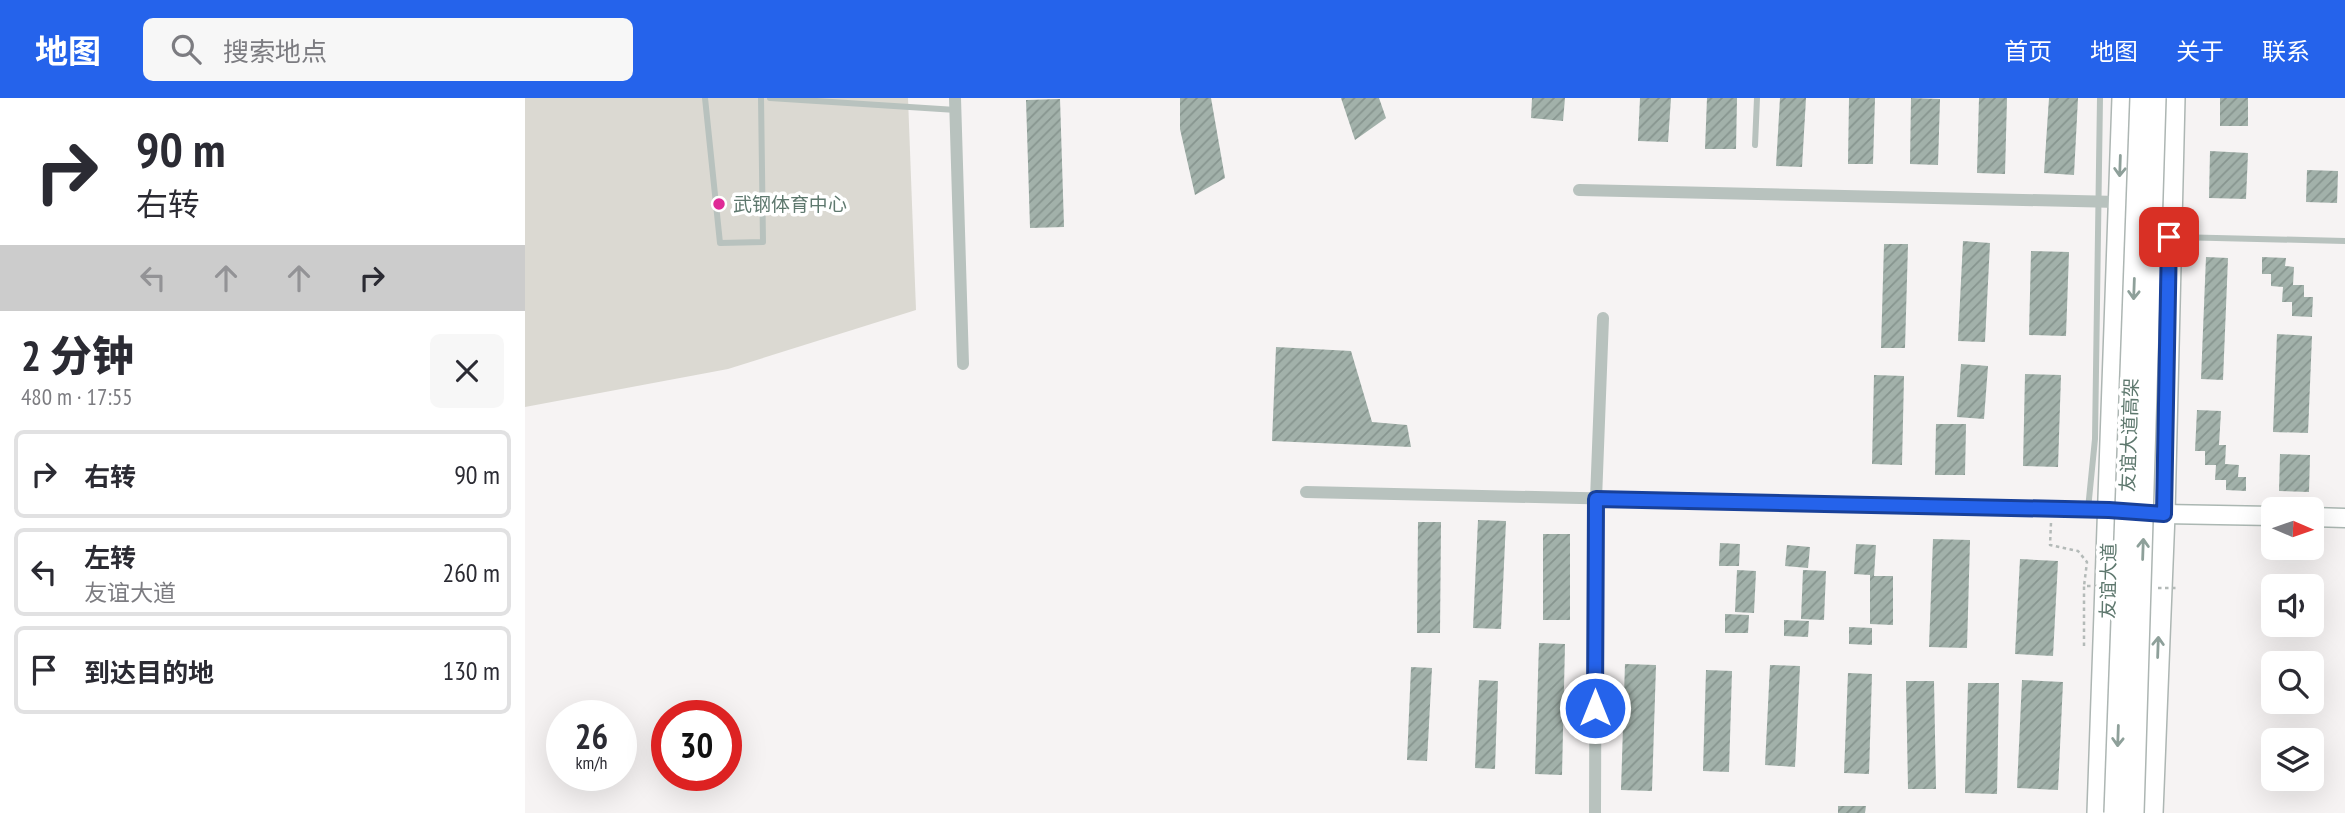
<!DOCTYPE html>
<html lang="zh">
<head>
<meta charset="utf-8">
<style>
  :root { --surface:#fff; --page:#f7f7f7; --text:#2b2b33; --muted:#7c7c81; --line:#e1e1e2; --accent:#2563eb }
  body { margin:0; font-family:"PT Sans Narrow","Noto Sans SC",sans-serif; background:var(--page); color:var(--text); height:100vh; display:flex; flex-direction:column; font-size:26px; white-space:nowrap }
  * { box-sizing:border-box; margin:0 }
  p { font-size:23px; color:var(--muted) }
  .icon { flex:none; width:38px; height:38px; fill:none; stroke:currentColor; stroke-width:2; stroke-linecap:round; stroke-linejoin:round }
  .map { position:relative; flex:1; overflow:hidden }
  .details { display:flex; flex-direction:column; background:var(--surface); width:525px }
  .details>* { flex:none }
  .hud { background:#fff; color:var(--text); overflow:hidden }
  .needle { width:46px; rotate:92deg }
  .fabs { position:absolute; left:1736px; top:399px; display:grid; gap:14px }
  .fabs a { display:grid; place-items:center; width:63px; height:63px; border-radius:10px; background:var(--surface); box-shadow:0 7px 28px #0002; font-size:35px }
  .speed { position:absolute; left:21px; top:602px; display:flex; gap:14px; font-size:35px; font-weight:700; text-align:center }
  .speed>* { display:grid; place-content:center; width:91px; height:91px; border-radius:50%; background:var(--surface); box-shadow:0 7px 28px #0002; line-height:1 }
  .speed small { font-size:18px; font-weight:400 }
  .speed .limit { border:10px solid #d22; background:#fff; color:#111 }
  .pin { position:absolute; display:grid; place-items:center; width:60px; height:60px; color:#fff; margin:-30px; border-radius:14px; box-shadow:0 4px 10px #0006 }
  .me { position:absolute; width:77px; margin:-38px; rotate:0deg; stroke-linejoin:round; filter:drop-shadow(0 0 5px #0008) }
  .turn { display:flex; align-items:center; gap:24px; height:147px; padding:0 21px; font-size:32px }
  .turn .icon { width:91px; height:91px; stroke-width:2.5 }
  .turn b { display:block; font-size:49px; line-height:60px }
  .lanes { display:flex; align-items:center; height:66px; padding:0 21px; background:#0003; justify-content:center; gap:35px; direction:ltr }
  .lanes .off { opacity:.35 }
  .round { display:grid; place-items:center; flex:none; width:74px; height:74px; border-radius:10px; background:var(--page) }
  .headline { display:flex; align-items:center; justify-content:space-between; height:119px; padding:0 21px }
  h1 { font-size:42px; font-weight:800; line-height:52px }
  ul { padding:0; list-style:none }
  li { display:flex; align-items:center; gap:21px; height:88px; margin:0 14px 10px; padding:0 7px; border:4px solid var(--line); border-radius:10px }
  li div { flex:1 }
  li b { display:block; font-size:26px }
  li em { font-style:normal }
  header { display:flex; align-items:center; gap:42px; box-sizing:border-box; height:98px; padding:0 35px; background:var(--accent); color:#fff }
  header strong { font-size:33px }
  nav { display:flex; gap:38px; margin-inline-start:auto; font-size:24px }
  .search { width:490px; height:63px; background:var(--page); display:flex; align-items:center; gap:18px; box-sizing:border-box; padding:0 24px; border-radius:10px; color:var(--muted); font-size:26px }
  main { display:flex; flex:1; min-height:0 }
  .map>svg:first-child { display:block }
  .garden { fill:#dbd9d2 }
  .building { fill:url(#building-hatch) }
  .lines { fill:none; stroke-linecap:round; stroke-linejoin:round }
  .secondary-casing { stroke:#abb7b2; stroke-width:21 }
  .primary-casing { stroke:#adb6b3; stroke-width:24 }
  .path { stroke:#b4bab8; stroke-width:2.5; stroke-dasharray:3.5 3.5; stroke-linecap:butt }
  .lane { stroke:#b8c2be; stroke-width:6 }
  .street { stroke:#b8c2be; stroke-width:12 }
  .secondary { stroke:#fff; stroke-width:18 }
  .primary { stroke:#fff; stroke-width:21 }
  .primary-bridge-casing { stroke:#adb6b3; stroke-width:24; stroke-linecap:butt }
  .path-bridge { stroke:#b4bab8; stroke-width:2.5; stroke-dasharray:3.5 3.5; stroke-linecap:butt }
  .primary-bridge { stroke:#fff; stroke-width:21 }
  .oneway { stroke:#8ea09a }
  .route-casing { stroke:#184099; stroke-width:18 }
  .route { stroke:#2563eb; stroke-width:12 }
  .poi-dot { fill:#df2a96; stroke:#fff; stroke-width:2.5 }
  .labels { text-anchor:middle; stroke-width:7; stroke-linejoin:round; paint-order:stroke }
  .poi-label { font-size:19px; fill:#5e786e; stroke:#fff; text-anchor:start }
  .street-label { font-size:19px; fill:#5e786e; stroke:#fff }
</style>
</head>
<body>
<header>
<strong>地图</strong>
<div class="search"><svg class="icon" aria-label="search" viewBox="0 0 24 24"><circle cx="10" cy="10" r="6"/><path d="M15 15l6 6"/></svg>搜索地点</div>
<nav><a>首页</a><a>地图</a><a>关于</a><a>联系</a></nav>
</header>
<main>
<section class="details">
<div class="hud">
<div class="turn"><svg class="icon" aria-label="right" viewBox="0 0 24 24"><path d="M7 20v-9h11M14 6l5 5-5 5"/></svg><div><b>90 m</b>右转</div></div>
<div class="lanes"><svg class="icon off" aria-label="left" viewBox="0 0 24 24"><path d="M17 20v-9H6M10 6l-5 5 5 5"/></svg><svg class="icon off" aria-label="ahead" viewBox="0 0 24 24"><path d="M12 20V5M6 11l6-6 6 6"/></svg><svg class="icon off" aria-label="ahead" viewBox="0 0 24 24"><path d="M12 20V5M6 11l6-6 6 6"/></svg><svg class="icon" aria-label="right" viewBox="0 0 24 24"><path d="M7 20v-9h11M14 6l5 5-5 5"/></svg></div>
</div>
<div class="headline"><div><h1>2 分钟</h1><p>480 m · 17:55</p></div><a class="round"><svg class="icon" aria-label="close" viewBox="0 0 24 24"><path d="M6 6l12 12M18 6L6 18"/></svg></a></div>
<ul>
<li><svg class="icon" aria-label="right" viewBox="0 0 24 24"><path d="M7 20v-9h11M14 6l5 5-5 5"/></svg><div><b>右转</b></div><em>90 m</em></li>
<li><svg class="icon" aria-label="left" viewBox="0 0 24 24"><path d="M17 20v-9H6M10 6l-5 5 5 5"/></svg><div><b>左转</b><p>友谊大道</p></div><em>260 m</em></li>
<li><svg class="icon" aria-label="arrive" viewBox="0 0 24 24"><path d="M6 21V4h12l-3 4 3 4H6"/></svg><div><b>到达目的地</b></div><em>130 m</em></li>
</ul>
</section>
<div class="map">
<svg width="1820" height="715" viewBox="0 0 1820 715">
  <defs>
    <pattern id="building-hatch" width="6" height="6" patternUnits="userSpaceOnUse" patternTransform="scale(1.75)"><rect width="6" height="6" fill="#a2b1aa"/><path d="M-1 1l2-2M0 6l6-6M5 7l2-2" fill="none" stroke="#87958f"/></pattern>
  </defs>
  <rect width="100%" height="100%" fill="#f6f3f3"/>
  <polygon class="garden" points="0,0 383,0 391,212 203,271 0,309"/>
  <g class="building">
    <polygon points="655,0 686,0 700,80 670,97 655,31"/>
    <polygon points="816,0 854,0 861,20 830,42"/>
    <polygon points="1007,0 1040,0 1038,23 1006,20"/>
    <polygon points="1115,0 1146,0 1143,44 1113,43"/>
    <polygon points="1182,0 1212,0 1211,51 1180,51"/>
    <polygon points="1255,0 1281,0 1277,69 1251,68"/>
    <polygon points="1324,0 1350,0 1348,66 1323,66"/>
    <polygon points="1386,0 1415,1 1413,67 1385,66"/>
    <polygon points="1454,0 1482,0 1480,76 1452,75"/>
    <polygon points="1524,0 1553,0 1549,77 1519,75"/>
    <rect x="1695" y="0" width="28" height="28"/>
    <polygon points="535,1 539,129 505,130 501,2"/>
    <polygon points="1685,53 1723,55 1721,101 1684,100"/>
    <polygon points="1782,72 1813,73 1812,105 1781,104"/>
    <polygon points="1438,143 1465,145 1460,244 1433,243"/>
    <polygon points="1359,146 1383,146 1380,250 1356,250"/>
    <polygon points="1506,153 1544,154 1541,238 1504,237"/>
    <polygon points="1681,159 1703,160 1698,282 1676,281"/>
    <polygon points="1737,159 1761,160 1760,168 1769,169 1768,187 1779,187 1779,199 1788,199 1787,219 1767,218 1767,204 1757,204 1758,189 1746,188 1746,176 1737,176"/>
    <polygon points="1752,236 1787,238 1783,335 1748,334"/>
    <polygon points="751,249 826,253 847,324 882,327 886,349 747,343"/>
    <polygon points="1436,266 1463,268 1459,321 1432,319"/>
    <polygon points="1500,276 1536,277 1533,369 1498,368"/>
    <polygon points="1349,277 1379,278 1377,367 1347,366"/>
    <polygon points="1672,312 1696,313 1694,347 1701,347 1700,366 1714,367 1713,379 1721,379 1721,393 1701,392 1701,382 1690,382 1691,367 1680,367 1680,353 1670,353"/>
    <polygon points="1411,326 1441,326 1440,377 1410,377"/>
    <polygon points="1755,356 1785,357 1784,394 1754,393"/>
    <polygon points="953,422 981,423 976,531 948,530"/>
    <polygon points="893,424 916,424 915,535 892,535"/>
    <rect x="1018" y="436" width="27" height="86"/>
    <polygon points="1408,441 1445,442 1442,550 1404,549"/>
    <polygon points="1195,445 1215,446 1214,468 1194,468"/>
    <polygon points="1331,446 1351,447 1349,478 1368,478 1368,527 1345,526 1345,477 1329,476"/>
    <polygon points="1262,447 1285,449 1283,470 1260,468"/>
    <polygon points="1495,461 1533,463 1528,558 1490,556"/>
    <polygon points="1212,472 1231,473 1229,515 1210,514"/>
    <polygon points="1278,472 1301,473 1299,522 1276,521"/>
    <polygon points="1200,516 1224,517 1223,535 1200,535"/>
    <polygon points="1259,522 1284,523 1283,539 1259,538"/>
    <polygon points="1324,529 1347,530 1347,547 1324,546"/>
    <polygon points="1014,545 1040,546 1037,677 1010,676"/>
    <polygon points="1100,566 1131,567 1127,693 1096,692"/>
    <polygon points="1245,567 1275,568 1270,669 1240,667"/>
    <polygon points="886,569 907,570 902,663 882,662"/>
    <polygon points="1181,572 1207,573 1204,674 1178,673"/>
    <polygon points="1323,575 1347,576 1344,676 1319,675"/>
    <polygon points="954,582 973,583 970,671 950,670"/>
    <polygon points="1497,582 1538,584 1533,692 1492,690"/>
    <polygon points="1381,583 1409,583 1411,691 1383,691"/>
    <polygon points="1443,585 1474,585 1472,696 1440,695"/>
    <polygon points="1313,708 1341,708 1340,715 1313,715"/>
  </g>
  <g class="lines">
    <g class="secondary-casing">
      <g id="secondary">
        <polyline points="1639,416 1748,418"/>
        <polyline points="1787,419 1820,420"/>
      </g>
    </g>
    <g class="primary-casing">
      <g id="primary">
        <polyline points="1573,715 1598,0"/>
        <polyline points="1627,715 1639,416 1649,0"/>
      </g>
    </g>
    <polyline class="path" points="1526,425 1525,447 1553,453 1562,464 1559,488"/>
    <g class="lane">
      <polyline points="180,0 195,145 238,144 236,0"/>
      <polyline points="245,0 431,12"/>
      <polyline points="1230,47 1232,0"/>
      <polyline points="1650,139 1820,143"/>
      <polyline points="1563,411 1570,341 1575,0"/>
    </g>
    <g class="street">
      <polyline points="430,0 438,266"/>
      <polyline points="1054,92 1593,104"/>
      <polyline points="781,394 1590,412"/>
      <polyline points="1070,715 1071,401 1078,220"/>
    </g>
    <use href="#secondary" class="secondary"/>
    <use href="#primary" class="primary"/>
    <g class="primary-bridge-casing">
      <g id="primary-bridge">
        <polyline points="1590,715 1616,0"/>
        <polyline points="1608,715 1630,0"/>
      </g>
    </g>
    <g class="path-bridge">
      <polyline points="1633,490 1654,490"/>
      <polyline points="1559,548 1559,488 1581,488"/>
    </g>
    <use href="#primary-bridge" class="primary-bridge"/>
  </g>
  <defs><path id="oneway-shaft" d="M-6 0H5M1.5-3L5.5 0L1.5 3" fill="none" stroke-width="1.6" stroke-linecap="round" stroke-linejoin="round" transform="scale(1.75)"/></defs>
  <g class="oneway">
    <use href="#oneway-shaft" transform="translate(1595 68) rotate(92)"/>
    <use href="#oneway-shaft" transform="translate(1609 191) rotate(92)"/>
    <use href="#oneway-shaft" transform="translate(1618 451) rotate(-88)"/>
    <use href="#oneway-shaft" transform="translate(1633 549) rotate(-88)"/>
    <use href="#oneway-shaft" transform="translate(1593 638) rotate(92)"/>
  </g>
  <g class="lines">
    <g class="route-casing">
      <polyline id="route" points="1070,610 1071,401 1584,412 1639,416 1644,139"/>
    </g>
    <use href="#route" class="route"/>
  </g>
  <circle class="poi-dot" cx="194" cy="106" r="7"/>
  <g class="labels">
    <g class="poi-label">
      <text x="208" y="113">武钢体育中心</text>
    </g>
    <g class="street-label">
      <text transform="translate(1604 337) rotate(-88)" y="7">友谊大道高架</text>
      <text transform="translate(1583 483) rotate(-89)" y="7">友谊大道</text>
    </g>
  </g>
</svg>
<div class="fabs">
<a><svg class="needle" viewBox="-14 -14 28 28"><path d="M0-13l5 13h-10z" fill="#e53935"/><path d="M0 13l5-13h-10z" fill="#7c7c81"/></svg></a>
<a><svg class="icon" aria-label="sound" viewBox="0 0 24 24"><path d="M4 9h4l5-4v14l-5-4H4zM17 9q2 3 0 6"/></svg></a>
<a><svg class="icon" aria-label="search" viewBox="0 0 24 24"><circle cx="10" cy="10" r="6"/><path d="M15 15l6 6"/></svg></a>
<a><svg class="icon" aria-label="layers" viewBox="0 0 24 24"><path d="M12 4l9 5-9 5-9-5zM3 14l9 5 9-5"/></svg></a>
</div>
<div class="speed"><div>26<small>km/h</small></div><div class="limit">30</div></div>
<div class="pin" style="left:1644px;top:139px;background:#d93025"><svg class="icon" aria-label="arrive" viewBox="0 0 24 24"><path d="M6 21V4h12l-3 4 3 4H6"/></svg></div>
<svg class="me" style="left:1070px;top:610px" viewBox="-20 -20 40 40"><circle r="17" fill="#2563eb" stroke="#fff" stroke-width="3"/><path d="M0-11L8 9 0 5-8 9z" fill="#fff"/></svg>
</div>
</main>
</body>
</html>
